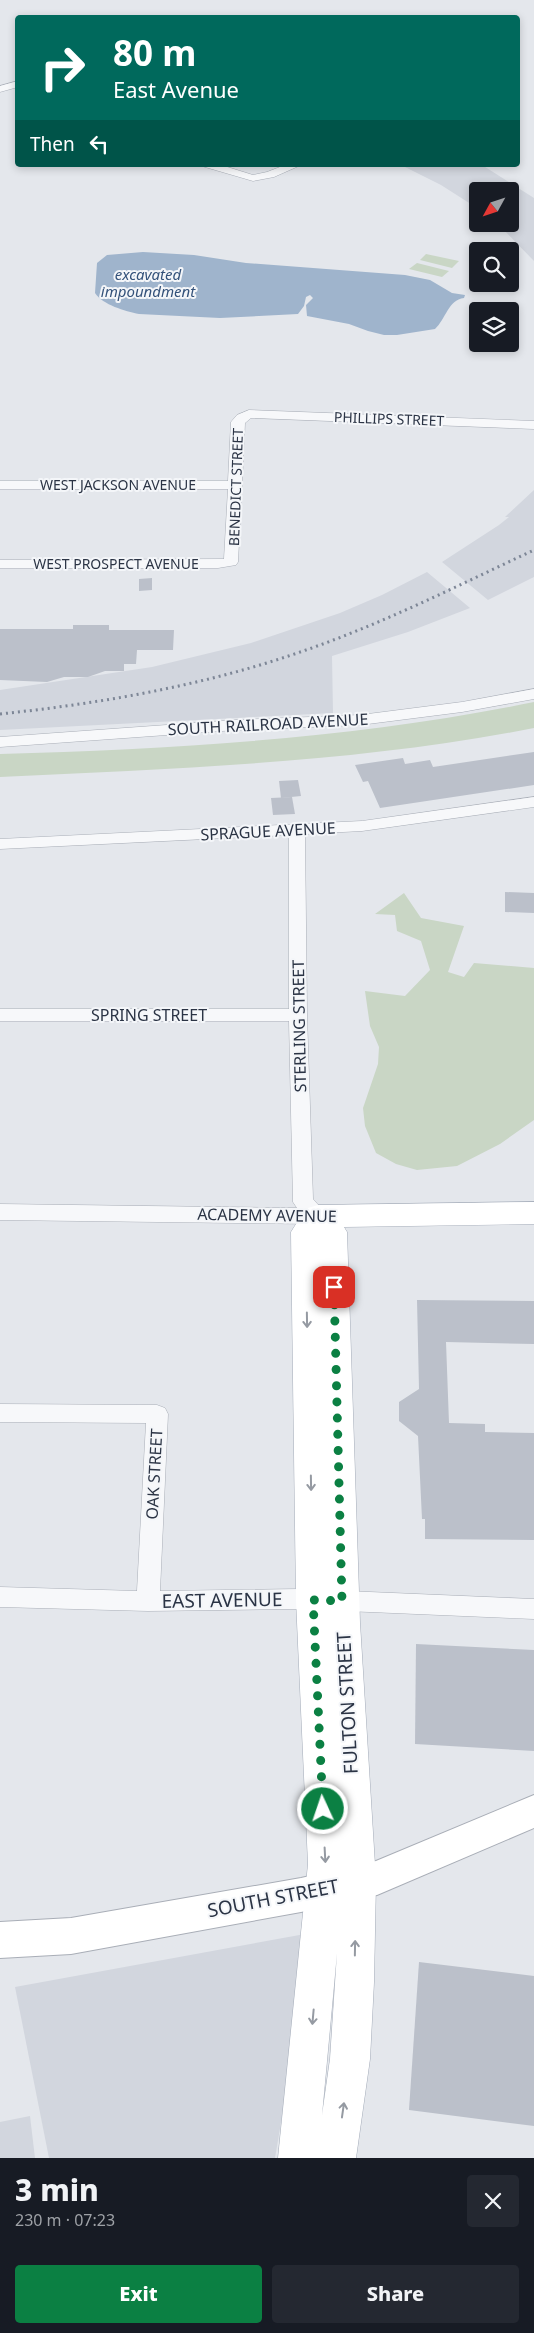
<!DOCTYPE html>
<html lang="en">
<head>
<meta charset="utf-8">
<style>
  :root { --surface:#171b24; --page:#242831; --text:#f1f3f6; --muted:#9ea1a6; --accent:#0b8043 }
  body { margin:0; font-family:"Noto Sans",sans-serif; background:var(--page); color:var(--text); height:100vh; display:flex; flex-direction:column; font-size:19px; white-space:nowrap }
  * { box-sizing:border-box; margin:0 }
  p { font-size:16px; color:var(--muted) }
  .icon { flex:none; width:28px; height:28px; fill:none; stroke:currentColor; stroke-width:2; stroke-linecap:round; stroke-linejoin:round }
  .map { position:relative; height:2158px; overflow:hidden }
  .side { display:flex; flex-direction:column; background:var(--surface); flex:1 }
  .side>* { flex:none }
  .top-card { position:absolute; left:15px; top:15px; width:505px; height:152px; border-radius:5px; box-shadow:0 2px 8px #0003; background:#00695c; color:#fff; overflow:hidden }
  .needle { width:32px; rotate:230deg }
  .fabs { position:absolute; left:469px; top:182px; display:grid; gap:10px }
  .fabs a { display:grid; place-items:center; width:50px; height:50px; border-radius:5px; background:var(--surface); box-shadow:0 2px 8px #0003; font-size:25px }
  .pin { position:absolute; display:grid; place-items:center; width:42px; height:42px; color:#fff; margin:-21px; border-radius:10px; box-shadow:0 2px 8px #0006 }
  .me { position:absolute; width:55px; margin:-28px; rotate:357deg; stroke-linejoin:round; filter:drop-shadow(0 0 4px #0008) }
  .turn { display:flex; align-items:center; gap:18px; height:105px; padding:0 15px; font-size:22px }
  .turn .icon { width:65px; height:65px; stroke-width:2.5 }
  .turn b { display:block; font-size:35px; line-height:42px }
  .then { display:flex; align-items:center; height:48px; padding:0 15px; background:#0003; gap:10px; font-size:19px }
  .round { display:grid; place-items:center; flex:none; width:52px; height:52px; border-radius:5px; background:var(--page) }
  .overview { display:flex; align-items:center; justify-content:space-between; height:85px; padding:0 15px }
  h1 { font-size:30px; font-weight:800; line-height:38px }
  .primary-button { display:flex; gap:10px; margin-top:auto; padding:10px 15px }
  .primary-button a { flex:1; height:58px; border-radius:5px; background:var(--accent); color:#fff; font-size:20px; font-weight:800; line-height:58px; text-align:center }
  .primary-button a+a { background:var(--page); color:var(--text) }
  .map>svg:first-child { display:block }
  .built { fill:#d2d6de }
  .green { fill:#c9d6c5 }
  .water { fill:#9fb4cc }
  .building { fill:#bbc0ca }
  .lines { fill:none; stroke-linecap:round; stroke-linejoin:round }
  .street-casing { stroke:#a9aeb7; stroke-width:1 }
  .secondary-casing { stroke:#a9aeb7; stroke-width:2 }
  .primary-casing { stroke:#a3abb8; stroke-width:1 }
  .street { fill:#f7f8fa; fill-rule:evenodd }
  .secondary { fill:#fff; fill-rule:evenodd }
  .primary { fill:#fff; fill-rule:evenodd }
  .rail { stroke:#7d8696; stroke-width:3; stroke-dasharray:2 4; stroke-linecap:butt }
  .oneway { stroke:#959aa2 }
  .route { stroke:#0b8043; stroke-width:9; stroke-dasharray:0 16.2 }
  .labels { text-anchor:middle; stroke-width:4; stroke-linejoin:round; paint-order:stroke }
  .far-street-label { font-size:14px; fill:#2b3445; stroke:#f4f6f9 }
  .far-water-label { font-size:15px; font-style:italic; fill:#34527a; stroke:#f4f6f9 }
  .street-label { font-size:16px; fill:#2b3445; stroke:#f4f6f9 }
  .near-street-label { font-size:19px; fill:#2b3445; stroke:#f4f6f9 }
</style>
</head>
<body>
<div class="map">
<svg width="534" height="2158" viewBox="0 0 534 2158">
  <rect width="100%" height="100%" fill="#e4e7ec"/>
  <g class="built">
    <polygon points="401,165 482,165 534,198 534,261 498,224 510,224 510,191 478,191 477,208 441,185"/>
    <polygon points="534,490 534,577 488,600 442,562 499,525 509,517 505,517"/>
    <polygon points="427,572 470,608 408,632 332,656 333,713 0,730 0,690 152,667 251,643 340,613 382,595"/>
    <polygon points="305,1934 290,2069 275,2158 49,2158 15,1987"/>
    <polygon points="30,2116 35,2158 0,2158 0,2122"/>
  </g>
  <g class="green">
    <polygon points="426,254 459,261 452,268 420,260"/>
    <polygon points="417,263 449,271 442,277 409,269"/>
    <path d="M534 702V728C358 763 179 768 0 777V754C178 749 359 738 534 702Z"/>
    <polygon points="404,893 421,918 464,926 448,972 464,977 474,963 534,968 534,1120 500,1144 457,1166 417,1170 396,1164 376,1153 365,1126 363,1108 378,1064 379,1047 370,1026 365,991 405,996 430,970 421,941 397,931 395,915 375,914"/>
  </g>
  <path class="water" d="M143 252 194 255 246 263 405 275 430 280 452 293 465 295 464 298C448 300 446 319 435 329L397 335H384L368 331 349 324 307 316 306 305 313 298 310 295 306 297 304 306 298 314 220 318 139 314C125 311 103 305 95 293L97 263 107 255Z"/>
  <g class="building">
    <polygon points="152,578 152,590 139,591 139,579"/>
    <polygon points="73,625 109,625 109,630 174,630 173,650 137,650 136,664 124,664 124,671 105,671 88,677 64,677 47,682 0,680 0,629 73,629"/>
    <polygon points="534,752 534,785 380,808 368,781 363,782 355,765 403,758 405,764 430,760 433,767"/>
    <polygon points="298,780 301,796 281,798 279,781"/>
    <polygon points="292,797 295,814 273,815 271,798"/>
    <polygon points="505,892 534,893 534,913 505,912"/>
    <polygon points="417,1300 534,1301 534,1344 446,1342 449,1423 485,1424 485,1432 534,1433 534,1540 425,1539 425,1519 422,1519 418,1436 399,1421 399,1402 419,1389"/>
    <polygon points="416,1644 534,1650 534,1751 415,1744"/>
    <polygon points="419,1962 534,1976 534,2126 409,2110"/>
  </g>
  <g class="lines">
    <g class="street-casing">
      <g id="street">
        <polygon points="18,81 18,87 0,92 0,86"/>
        <polygon points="203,165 221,165 253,175 267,172 285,165 301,165 274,177 253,181 205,167"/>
        <polygon points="249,410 534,421 534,429 251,418 245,423 238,562 236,565 218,568 0,568 0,560 224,559 228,489 0,489 0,481 228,481 231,422 237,415"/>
        <polygon points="534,689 534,699 462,712 360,725 236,730 0,747 0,737 236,720 360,715 462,702"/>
        <polygon points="534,797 534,807 362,831 305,834 307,1015 313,1199 328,1216 325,1221 318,1224 0,1220 0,1204 297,1208 293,1202 289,1021 0,1021 0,1009 289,1009 289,835 0,849 0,839 362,821"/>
        <polygon points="0,1404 157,1405 165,1408 168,1414 160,1591 299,1589 534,1599 534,1619 299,1609 148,1611 0,1607 0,1587 137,1591 146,1423 0,1422"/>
      </g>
    </g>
    <g class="secondary-casing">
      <polygon id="secondary" points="534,1795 534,1828 377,1895 301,1912 71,1954 0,1958 0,1922 71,1918 301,1878 376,1861"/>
    </g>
    <g class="primary-casing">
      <path id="primary" d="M534 1202V1224L344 1227 347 1232 360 1623 376 1881 374 1982 370 2059 356 2158H278L308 1864 296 1600 291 1232 296 1224 303 1220 308 1208 318 1205ZM337 1953 330 2059 322 2115Z"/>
    </g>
    <use href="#street" class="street"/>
    <use href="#secondary" class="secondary"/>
    <use href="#primary" class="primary"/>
    <path class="rail" d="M0 714C104 703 207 685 306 650 384 623 459 585 534 550"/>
  </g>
  <defs><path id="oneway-shaft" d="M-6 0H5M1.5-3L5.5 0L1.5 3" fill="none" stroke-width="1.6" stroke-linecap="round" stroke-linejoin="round" transform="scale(1.25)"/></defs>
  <g class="oneway">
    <use href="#oneway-shaft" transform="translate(307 1320) rotate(89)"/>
    <use href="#oneway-shaft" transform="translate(311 1483) rotate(89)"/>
    <use href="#oneway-shaft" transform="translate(325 1855) rotate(87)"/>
    <use href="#oneway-shaft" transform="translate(355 1948) rotate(-89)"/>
    <use href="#oneway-shaft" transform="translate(313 2017) rotate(95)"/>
    <use href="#oneway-shaft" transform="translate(343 2110) rotate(-82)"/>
  </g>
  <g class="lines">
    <polyline class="route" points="323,1809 313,1600 342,1601 334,1287"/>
  </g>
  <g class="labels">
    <g class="far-street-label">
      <text transform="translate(389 419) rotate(2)" y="5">PHILLIPS STREET</text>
      <text x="118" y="490">WEST JACKSON AVENUE</text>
      <text transform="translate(236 487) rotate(-88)" y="5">BENEDICT STREET</text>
      <text x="116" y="569">WEST PROSPECT AVENUE</text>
    </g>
    <g class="far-water-label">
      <text x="148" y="280">excavated<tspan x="148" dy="17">impoundment</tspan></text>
    </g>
    <g class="street-label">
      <text transform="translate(268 724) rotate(-3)" y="6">SOUTH RAILROAD AVENUE</text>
      <text transform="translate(268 831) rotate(-3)" y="6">SPRAGUE AVENUE</text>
      <text x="149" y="1021">SPRING STREET</text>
      <text transform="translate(299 1026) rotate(-91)" y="6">STERLING STREET</text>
      <text transform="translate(267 1215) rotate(1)" y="6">ACADEMY AVENUE</text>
      <text transform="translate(154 1474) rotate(-87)" y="6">OAK STREET</text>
    </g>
    <g class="near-street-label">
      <text transform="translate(222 1600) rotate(-1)" y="7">EAST AVENUE</text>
      <text transform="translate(347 1703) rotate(-93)" y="7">FULTON STREET</text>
      <text transform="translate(273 1898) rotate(-11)" y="7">SOUTH STREET</text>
    </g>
  </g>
</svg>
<div class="fabs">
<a><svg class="needle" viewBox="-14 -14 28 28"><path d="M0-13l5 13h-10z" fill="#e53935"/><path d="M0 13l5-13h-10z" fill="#9ea1a6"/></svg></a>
<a><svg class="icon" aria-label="search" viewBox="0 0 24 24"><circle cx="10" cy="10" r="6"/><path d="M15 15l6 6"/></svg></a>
<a><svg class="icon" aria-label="layers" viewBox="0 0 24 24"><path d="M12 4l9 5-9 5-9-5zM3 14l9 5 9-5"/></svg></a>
</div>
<div class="pin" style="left:334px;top:1287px;background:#d93025"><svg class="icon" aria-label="arrive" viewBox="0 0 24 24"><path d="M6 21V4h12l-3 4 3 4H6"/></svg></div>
<svg class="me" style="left:323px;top:1809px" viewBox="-20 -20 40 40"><circle r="17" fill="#0b8043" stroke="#fff" stroke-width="3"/><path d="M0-11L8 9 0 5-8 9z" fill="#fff"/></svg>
<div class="top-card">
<div class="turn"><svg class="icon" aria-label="right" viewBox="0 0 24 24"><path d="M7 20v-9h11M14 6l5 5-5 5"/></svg><div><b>80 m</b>East Avenue</div></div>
<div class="then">Then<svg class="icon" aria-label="left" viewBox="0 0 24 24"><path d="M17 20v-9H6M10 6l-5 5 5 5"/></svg></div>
</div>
</div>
<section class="side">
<div class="overview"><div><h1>3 min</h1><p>230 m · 07:23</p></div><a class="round"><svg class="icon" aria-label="close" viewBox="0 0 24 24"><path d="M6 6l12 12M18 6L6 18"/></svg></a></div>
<div class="primary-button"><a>Exit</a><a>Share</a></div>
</section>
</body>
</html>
